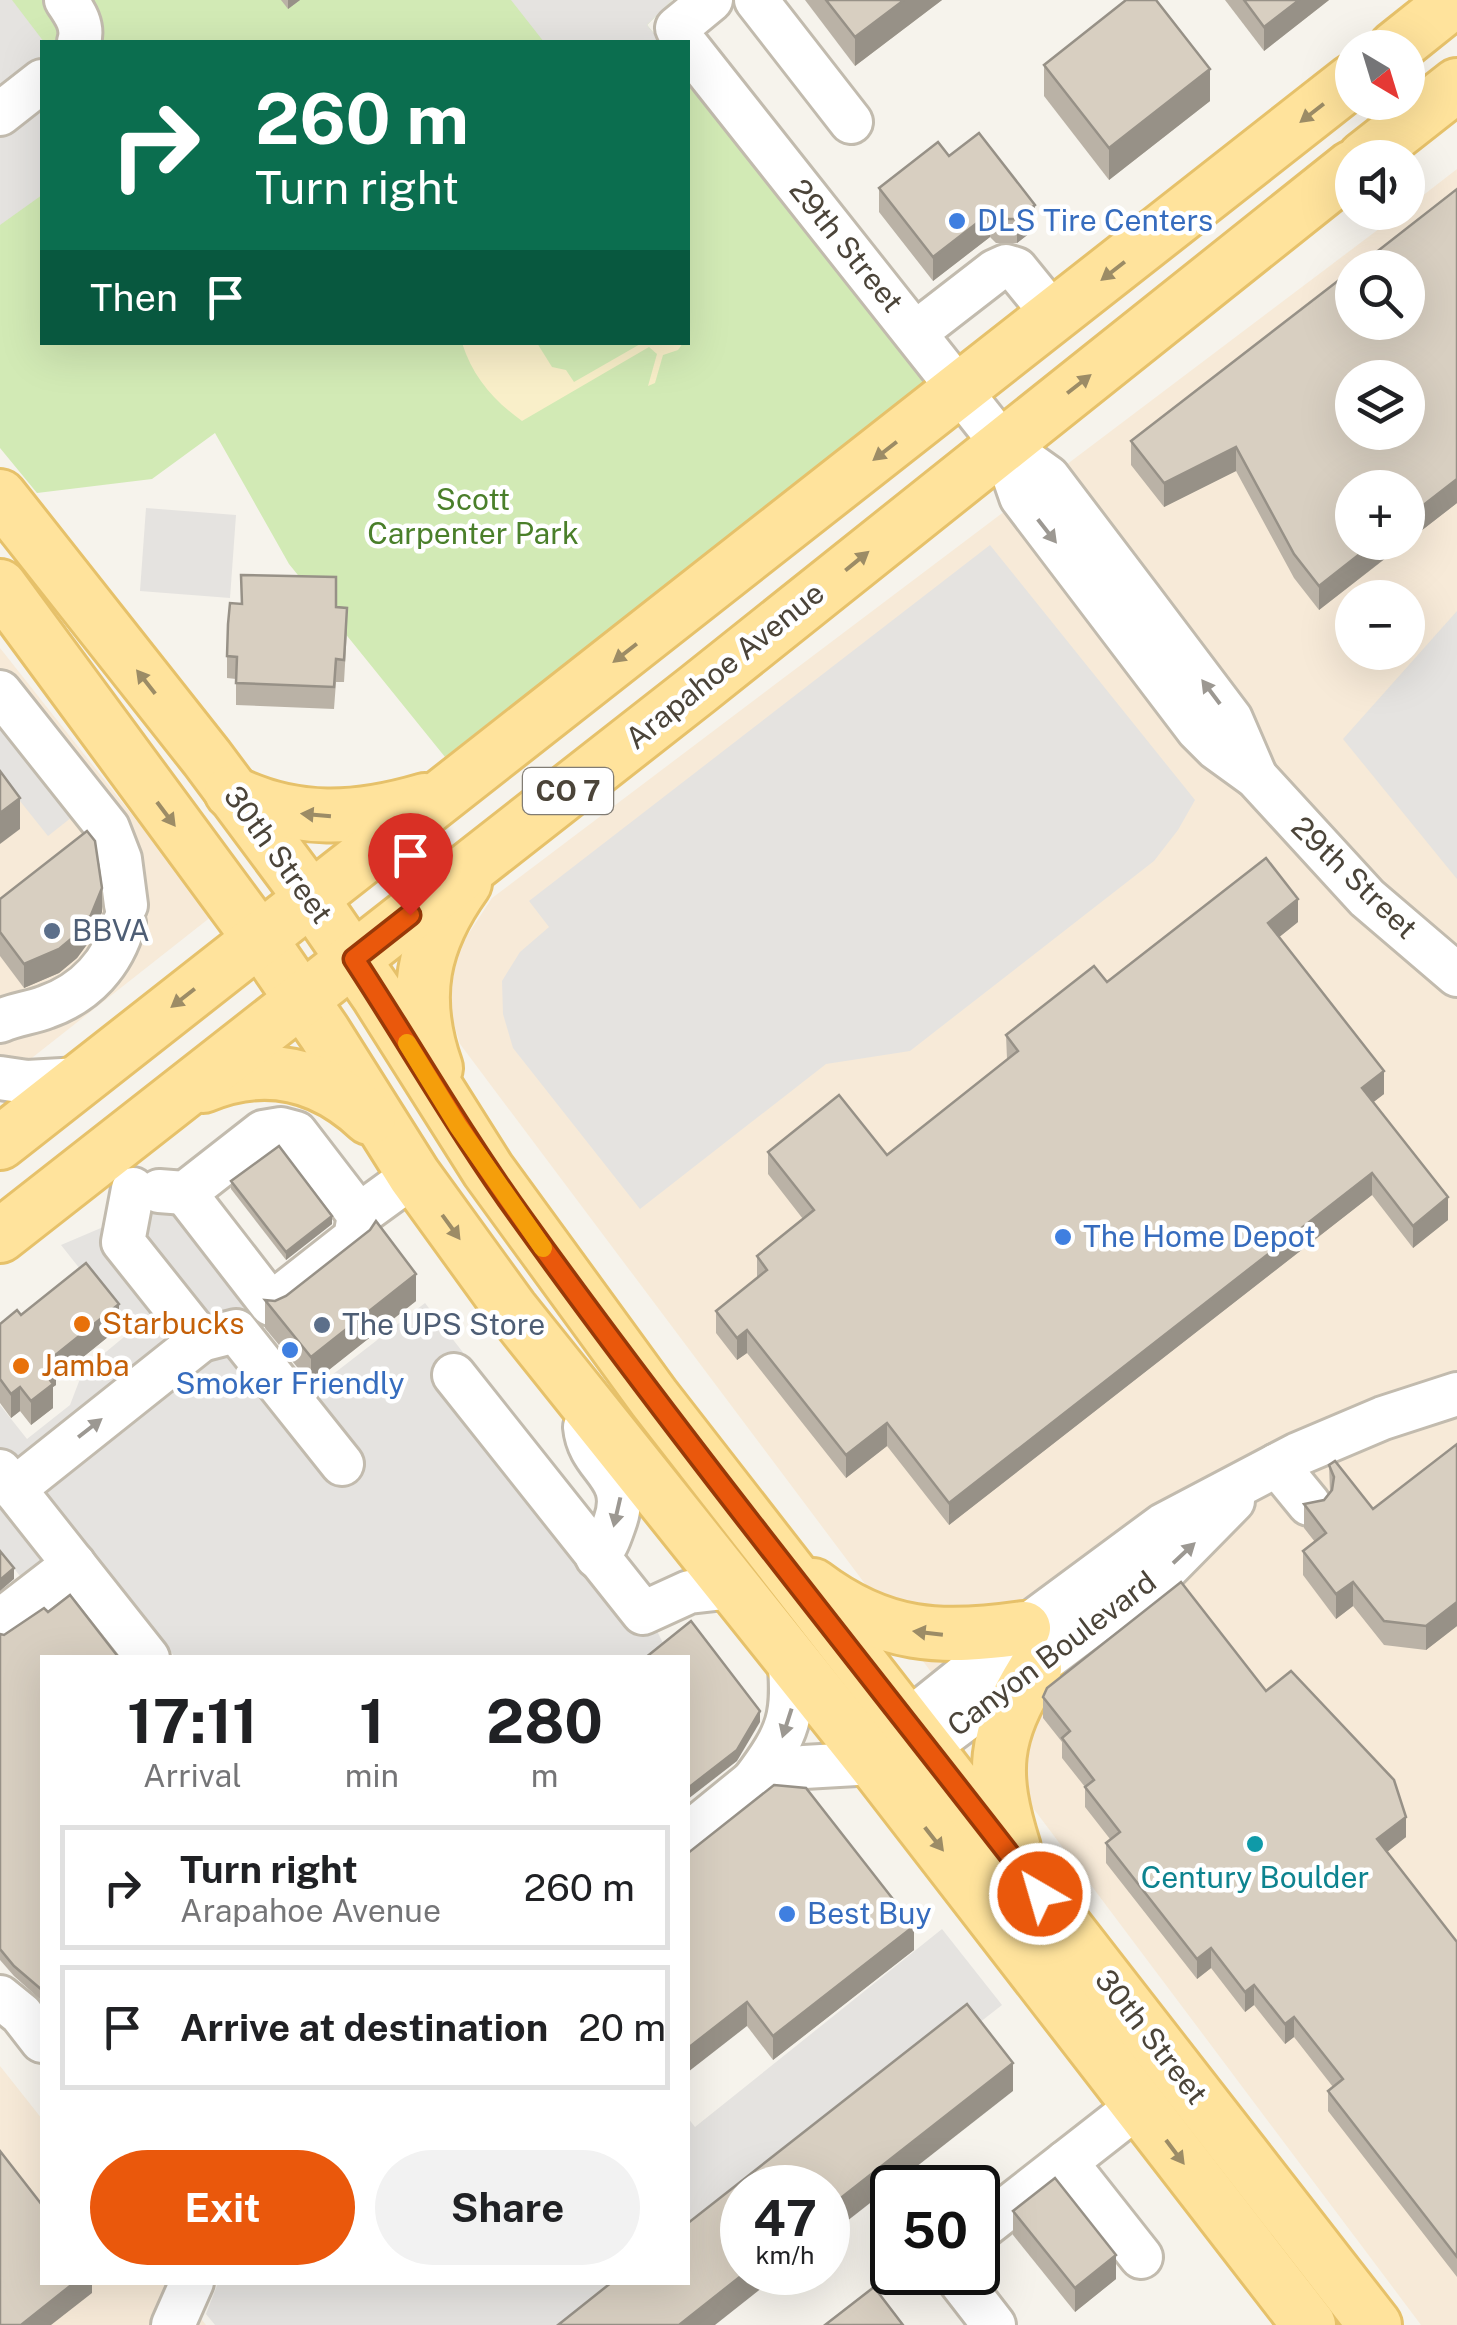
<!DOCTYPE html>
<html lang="en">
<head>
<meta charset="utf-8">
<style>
  :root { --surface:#fff; --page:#f2f2f2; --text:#202124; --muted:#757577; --line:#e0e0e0; --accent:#ea580c }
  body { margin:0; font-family:"Public Sans",sans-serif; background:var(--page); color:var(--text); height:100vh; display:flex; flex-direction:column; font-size:38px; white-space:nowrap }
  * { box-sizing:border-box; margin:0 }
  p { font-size:32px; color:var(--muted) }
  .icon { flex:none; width:55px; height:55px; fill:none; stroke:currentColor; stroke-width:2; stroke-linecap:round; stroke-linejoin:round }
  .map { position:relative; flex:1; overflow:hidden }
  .side { position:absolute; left:40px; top:1655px; width:650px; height:630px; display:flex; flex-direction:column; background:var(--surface); border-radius:0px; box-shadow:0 10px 40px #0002 }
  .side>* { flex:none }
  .top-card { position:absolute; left:40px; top:40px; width:650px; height:305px; border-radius:0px; box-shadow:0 10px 40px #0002; background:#0b6e4f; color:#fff; overflow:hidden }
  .needle { width:65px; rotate:142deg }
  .controls { position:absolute; left:1335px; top:30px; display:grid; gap:20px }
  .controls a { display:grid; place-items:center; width:90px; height:90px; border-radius:50%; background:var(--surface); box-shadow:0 10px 40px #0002; font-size:50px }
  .speed { position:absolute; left:720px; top:2165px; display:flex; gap:20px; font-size:50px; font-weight:700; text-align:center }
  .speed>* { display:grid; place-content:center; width:130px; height:130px; border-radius:50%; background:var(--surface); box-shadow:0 10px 40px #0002; line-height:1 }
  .speed small { font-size:25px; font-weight:400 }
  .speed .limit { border:5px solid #111; border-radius:15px; background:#fff; color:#111 }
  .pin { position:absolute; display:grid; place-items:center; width:85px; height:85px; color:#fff; margin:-102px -42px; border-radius:50% 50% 50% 0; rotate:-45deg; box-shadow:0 0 10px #0007 }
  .pin .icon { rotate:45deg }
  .me { position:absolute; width:110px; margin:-55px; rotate:322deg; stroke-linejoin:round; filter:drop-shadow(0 0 8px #0008) }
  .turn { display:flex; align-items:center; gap:35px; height:210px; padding:0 50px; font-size:45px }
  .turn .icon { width:130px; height:130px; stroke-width:2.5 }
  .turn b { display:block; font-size:70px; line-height:85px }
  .then { display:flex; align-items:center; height:95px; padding:0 50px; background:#0003; gap:20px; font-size:38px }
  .eta { display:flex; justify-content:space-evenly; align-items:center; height:170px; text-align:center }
  .eta b { font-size:60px; font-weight:700; line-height:70px }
  .primary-button { display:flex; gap:20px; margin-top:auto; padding:20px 50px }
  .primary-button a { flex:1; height:115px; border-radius:60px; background:var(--accent); color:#fff; font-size:40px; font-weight:700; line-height:115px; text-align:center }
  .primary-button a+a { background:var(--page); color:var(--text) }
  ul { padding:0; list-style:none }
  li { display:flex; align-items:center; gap:30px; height:125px; margin:0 20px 15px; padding:0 30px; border:5px solid var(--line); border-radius:0px }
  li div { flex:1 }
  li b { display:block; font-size:38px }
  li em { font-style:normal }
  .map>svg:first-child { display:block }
  .commercial { fill:#f7ead8; fill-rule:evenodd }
  .green { fill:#d2eab5 }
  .sand { fill:#f9efc9 }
  .parking { fill:#e5e3e0 }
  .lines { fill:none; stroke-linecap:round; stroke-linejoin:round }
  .minor-casing { stroke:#c2bbae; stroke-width:48 }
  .major-casing { stroke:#e6c16a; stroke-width:58 }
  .minor { stroke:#fff; stroke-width:42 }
  .major { stroke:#ffe39c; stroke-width:52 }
  .wall { fill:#bab2a6 }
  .shaded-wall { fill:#979187 }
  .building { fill:#d8cfc1; stroke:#979187; stroke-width:2.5; fill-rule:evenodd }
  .oneway { fill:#9c8c66 }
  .oneway2 { fill:#9c9892 }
  .route-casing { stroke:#983908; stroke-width:25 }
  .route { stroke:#ea580c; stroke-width:18 }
  .slow { stroke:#f59e0b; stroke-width:18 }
  .shop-dot { fill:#3f7fe0; stroke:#fff; stroke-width:4 }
  .service-dot { fill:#5c6f8a; stroke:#fff; stroke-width:4 }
  .food-dot { fill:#e8710a; stroke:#fff; stroke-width:4 }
  .culture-dot { fill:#0f9aa8; stroke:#fff; stroke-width:4 }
  .labels { text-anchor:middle; stroke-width:9; stroke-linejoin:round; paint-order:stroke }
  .shield { fill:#fff; stroke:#817c74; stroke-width:2.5 }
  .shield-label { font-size:28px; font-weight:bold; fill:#4b4439 }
  .shop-label { font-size:30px; fill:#366cbe; stroke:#fff; text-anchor:start }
  .street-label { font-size:30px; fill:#4b4439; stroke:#fff }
  .park-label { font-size:30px; fill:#4a7f2a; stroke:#fff }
  .service-label { font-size:30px; fill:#4e5e75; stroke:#fff; text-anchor:start }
  .food-label { font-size:30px; fill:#c56008; stroke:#fff; text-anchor:start }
  .culture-label { font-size:30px; fill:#0d838f; stroke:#fff }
</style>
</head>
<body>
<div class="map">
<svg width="1457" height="2325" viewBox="0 0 1457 2325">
  <rect width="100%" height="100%" fill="#f6f3ec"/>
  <g class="commercial">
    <path d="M1457 169V2325H1421L460 1044 440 977 492 898 1400 213 1408 212V207ZM1352 268H1408V322H1352ZM1352 378H1408V432H1352ZM1352 488H1408V542H1352ZM1352 598H1408V652H1352Z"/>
    <polygon points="0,648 212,916 0,1083"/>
    <polygon points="0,2066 42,2119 42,2282 172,2283 206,2325 0,2325"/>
  </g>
  <polygon class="green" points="0,0 672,0 647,25 661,42 42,42 42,342 688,342 688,75 926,382 445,757 289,564 215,433 152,479 37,493 0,448"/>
  <path class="sand" d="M462 343H537L552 367 566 370 574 382 642 343H683L678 350 663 355 655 383 648 386 657 354 649 347 522 421C493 400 473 377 462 343Z"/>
  <g class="parking">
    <polygon points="0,0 12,0 44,42 42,195 0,225"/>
    <polygon points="511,0 672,0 647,25 661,42 544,42"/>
    <polygon points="146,508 236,515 230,598 140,591"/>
    <polygon points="990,545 1195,800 1178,830 1154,861 910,1051 826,1064 640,1209 513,1048 503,1014 502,981 520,952 549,927 529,901"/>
    <polygon points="1457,611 1457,879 1343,739"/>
    <polygon points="0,677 96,798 48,836 0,776"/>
    <polygon points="162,1202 243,1304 242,1372 279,1416 425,1303 620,1557 665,1647 652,1658 175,1657 81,1542 26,1584 0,1550 0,1405 27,1439 70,1405 83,1371 130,1332 61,1245"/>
    <polygon points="942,1929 1002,2005 769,2187 742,2188 688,2251 688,2118 695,2127"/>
    <polygon points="218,2283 648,2283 594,2325 215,2325 206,2314"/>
  </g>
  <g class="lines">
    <g class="minor-casing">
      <g id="minor">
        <path d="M66 0C75 13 84 26 79 42"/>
        <polyline points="756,0 851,122"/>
        <polyline points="684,42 677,28 711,0"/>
        <polyline points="688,47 1003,445 1048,477 1139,597 1231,719 1256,777"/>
        <polyline points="0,114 42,81"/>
        <polyline points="915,333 995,271 1006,266 1016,269 1055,317"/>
        <polyline points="1003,445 1021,497 1198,730 1216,748 1256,777 1367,898 1457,975"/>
        <polyline points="0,692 108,828 120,859 126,905"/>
        <path d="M0 1021C15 1014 31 1013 46 1007 86 993 113 963 124 923"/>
        <polyline points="0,1078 27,1082 80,1079"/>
        <polyline points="159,1191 185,1193 263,1132 281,1129 296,1133 359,1215"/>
        <polyline points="185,1193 271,1304 355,1238 359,1215 414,1175"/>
        <polyline points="201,1340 236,1331 342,1464"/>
        <polyline points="454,1375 643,1613 689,1592 733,1587"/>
        <path d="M585 1427C589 1469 632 1474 615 1522 610 1536 607 1547 597 1557"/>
        <polyline points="1277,1465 1309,1504"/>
        <polyline points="0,1471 148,1658"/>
        <polyline points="14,1489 201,1340 123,1242 133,1189"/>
        <polyline points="0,1621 74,1564"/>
        <polyline points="887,1747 907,1722 1024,1628 1163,1525 1298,1454 1383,1418 1457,1394"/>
        <path d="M753 1781C789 1733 795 1716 789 1656"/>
        <polyline points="688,1834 753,1781 804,1767 874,1763 927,1748 1168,1567 1233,1501"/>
        <polyline points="0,1997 21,2014 42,2041"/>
        <polyline points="1066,2162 1141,2257"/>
        <polyline points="978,2231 1139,2105"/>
        <polyline points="953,2272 994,2325"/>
        <polyline points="173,2325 192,2282"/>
      </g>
    </g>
    <g class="major-casing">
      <g id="major">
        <polyline points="1395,48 1455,0"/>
        <polyline points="1364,158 1457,85"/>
        <polyline points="0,496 207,758 311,898 377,994 488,1170 654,1398 1375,2325"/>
        <polyline points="0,586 260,939 324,1032 414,1175 511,1309 874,1763 1309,2325"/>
        <path d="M231 792C296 824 357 820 425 800"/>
        <path d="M436 1068C411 997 422 943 465 883"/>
        <path d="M203 1086C265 1060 321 1073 369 1118"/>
        <polyline points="0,1143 1352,81"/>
        <polyline points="0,1236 698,689 1352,167"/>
        <path d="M813 1585C883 1638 942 1640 1024 1628"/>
        <path d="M1014 1848C990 1772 993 1737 1035 1669"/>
      </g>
    </g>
    <use href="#minor" class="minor"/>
    <use href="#major" class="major"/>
  </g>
  <g class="wall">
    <polygon points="281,0 300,0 288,9"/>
    <polygon points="805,0 942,0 855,66"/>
    <polygon points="1225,0 1329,0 1264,51"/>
    <polygon points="1044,65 1210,101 1109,180 1044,96"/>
    <polygon points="949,156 1035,229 1017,243 996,243 990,237 933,281 879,212 879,188"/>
    <polygon points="1457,189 1457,503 1319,610 1294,578 1236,471 1164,507 1131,465 1131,441"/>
    <polygon points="336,607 347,630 344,682 336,682 334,709 236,705 236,679 227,678 227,656"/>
    <polygon points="0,899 102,912 91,939 77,958 59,973 24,988 0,956"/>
    <polygon points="1298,922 1279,937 1384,1094 1373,1102 1448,1220 1413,1248 1372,1195 949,1525 887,1446 846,1478 747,1353 737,1360 716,1333 716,1311 757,1278 757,1256 803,1219 768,1174 768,1152 887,1155 1007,1059 1006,1035 1107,982"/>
    <polygon points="231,1181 332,1224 286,1260 231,1189"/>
    <polygon points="265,1300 416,1301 311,1384 265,1328"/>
    <polygon points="21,1315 119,1328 56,1379 56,1385 53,1387 53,1408 31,1425 20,1411 11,1418 0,1403 0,1324"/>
    <polygon points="1457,1444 1457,1626 1426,1650 1384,1645 1353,1606 1336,1619 1303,1575 1303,1551 1315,1542 1304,1528 1304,1504 1324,1500 1330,1492 1329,1465 1373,1509"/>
    <polygon points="0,1634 42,1658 42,2001 14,1976 0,1960"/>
    <polygon points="1266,1691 1406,1837 1386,1852 1457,1942 1457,2277 1328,2111 1328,2091 1333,2087 1294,2037 1285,2044 1254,2005 1245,2012 1211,1968 1197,1979 1106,1863 1106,1843 1110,1839 1085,1807 1085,1787 1062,1758 1062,1742 1043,1718 1043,1697"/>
    <polygon points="688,1853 914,1950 773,2060 747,2026"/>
    <polygon points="1013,2211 1116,2279 1075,2312 1013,2235"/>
  </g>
  <g class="shaded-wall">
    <polygon points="288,0 300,0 288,9"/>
    <polygon points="904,0 942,0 855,66 855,37"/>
    <polygon points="1299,0 1329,0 1264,51 1264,27"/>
    <polygon points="1210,69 1210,101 1109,180 1109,148"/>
    <polygon points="1035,205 1035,229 1017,243 1017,219"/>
    <polygon points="990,213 990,237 933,281 933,257"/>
    <polygon points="1236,447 1236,471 1164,507 1164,483"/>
    <polygon points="1457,479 1457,503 1408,541 1408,517"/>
    <polygon points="1375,542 1406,542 1319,610 1319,586"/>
    <polygon points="20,798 20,829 0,844 0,813"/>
    <polygon points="102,888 102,912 91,939 77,958 59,973 24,988 24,964"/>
    <polygon points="1298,899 1298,922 1268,946 1268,923"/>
    <polygon points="1384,1071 1384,1094 1362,1111 1362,1088"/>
    <polygon points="1372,1173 1372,1195 949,1525 949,1503"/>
    <polygon points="1448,1197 1448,1220 1413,1248 1413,1226"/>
    <polygon points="332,1216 332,1224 286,1260 286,1252"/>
    <polygon points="416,1274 416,1301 311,1384 311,1357"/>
    <polygon points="119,1304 119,1328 56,1379 56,1385 53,1387 53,1408 31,1425 31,1401 43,1371 53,1357"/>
    <polygon points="747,1330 747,1353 737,1360 737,1338"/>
    <polygon points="20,1387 20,1411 11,1418 11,1394"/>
    <polygon points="887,1423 887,1446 846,1478 846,1455"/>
    <polygon points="14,1568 14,1579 0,1591 0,1580"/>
    <polygon points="1353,1582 1353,1606 1336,1619 1336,1594"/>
    <polygon points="1457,1602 1457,1626 1426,1650 1426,1626"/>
    <polygon points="760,1711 760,1722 737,1761 688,1799 688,1788"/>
    <polygon points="1406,1817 1406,1837 1377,1860 1377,1839"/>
    <polygon points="914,1926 914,1950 773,2060 773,2036"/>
    <polygon points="1211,1948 1211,1968 1197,1979 1197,1959"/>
    <polygon points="1254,1985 1254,2005 1245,2012 1245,1992"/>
    <polygon points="747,2002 747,2026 688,2072 688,2048"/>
    <polygon points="1294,2017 1294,2037 1285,2044 1285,2024"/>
    <polygon points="1013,2063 1013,2091 828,2236 828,2208"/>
    <polygon points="1116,2255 1116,2279 1075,2312 1075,2288"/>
    <polygon points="746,2272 782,2272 715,2325 679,2325"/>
    <polygon points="75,2282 92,2282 92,2293 51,2325 21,2325"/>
  </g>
  <g class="building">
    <polygon points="826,0 904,0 855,37"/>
    <polygon points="1126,0 1156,0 1210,69 1109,148 1044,65"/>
    <polygon points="1244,0 1299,0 1264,27"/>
    <polygon points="979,133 1035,205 1017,219 996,219 990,213 933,257 879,188 938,142 949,156"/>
    <path d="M1457 189V479L1408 517V488H1352V542H1375L1319 586 1294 554 1236 447 1164 483 1131 441 1352 270V322H1408V268H1356ZM1352 378H1408V432H1352Z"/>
    <polygon points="241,575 336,577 336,607 347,608 344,660 336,659 334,687 236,683 237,657 227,656 228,624 230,603 242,604"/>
    <polygon points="0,771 20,798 0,813"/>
    <polygon points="87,831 95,841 102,888 91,915 77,934 59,949 24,964 0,932 0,899"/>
    <polygon points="1266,858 1298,899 1268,923 1384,1071 1362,1088 1448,1197 1413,1226 1372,1173 949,1503 887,1423 846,1455 747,1330 737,1338 716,1311 767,1270 757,1256 814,1210 768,1152 839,1095 887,1155 1018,1051 1006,1035 1094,966 1107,982"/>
    <polygon points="279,1146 332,1216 286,1252 231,1181"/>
    <polygon points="376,1221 416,1274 311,1357 265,1300 275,1301 286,1296 370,1230"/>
    <polygon points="86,1263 119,1304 53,1357 56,1361 43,1371 53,1384 31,1401 20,1387 11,1394 0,1379 0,1324 17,1310 21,1315"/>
    <polygon points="1457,1444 1457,1602 1426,1626 1384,1621 1353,1582 1336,1594 1303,1551 1326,1533 1304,1504 1324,1500 1332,1490 1334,1477 1329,1465 1335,1461 1373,1509"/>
    <polygon points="0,1551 14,1568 0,1580"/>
    <polygon points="1181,1582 1266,1691 1291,1671 1394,1780 1406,1817 1377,1839 1457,1942 1457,2257 1328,2091 1343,2079 1294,2017 1285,2024 1254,1985 1245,1992 1211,1948 1197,1959 1106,1843 1120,1832 1085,1787 1094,1780 1062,1738 1070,1731 1043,1697 1047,1688"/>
    <polygon points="70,1595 119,1658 42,1658 42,1990 14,1966 0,1949 0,1634 4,1635 44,1608 48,1612"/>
    <polygon points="691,1621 760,1711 737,1750 688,1788 688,1658 645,1658"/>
    <polygon points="774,1785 806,1788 914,1926 773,2036 747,2002 688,2048 688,1853"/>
    <polygon points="967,2004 1013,2063 828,2208 828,2188 742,2188 742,2272 746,2272 679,2325 558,2325 612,2282 688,2282 688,2223"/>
    <polygon points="0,2151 42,2205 42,2282 75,2282 21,2325 0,2325"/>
    <polygon points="1055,2178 1116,2255 1075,2288 1013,2211"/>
    <polygon points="874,2287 903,2325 825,2325"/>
  </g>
  <defs><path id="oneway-solid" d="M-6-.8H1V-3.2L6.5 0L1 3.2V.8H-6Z" transform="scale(2.5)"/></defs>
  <g class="oneway">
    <use href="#oneway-solid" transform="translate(1312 113) rotate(142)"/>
    <use href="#oneway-solid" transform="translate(1113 271) rotate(142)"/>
    <use href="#oneway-solid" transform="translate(1079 384) rotate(-38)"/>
    <use href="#oneway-solid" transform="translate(885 451) rotate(142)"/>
    <use href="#oneway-solid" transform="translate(857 561) rotate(-39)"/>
    <use href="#oneway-solid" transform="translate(625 653) rotate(142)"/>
    <use href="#oneway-solid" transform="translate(146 682) rotate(-128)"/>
    <use href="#oneway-solid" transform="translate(166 814) rotate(53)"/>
    <use href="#oneway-solid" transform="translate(316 815) rotate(-175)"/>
    <use href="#oneway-solid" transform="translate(183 998) rotate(142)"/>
    <use href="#oneway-solid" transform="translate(451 1227) rotate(54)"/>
    <use href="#oneway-solid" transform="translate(928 1633) rotate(-173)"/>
    <use href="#oneway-solid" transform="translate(934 1839) rotate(52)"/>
    <use href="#oneway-solid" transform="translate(1175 2152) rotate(53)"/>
  </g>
  <g class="oneway2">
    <use href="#oneway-solid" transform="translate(1047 531) rotate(52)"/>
    <use href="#oneway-solid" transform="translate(1211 692) rotate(-127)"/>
    <use href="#oneway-solid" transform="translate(90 1428) rotate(-38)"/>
    <use href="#oneway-solid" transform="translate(617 1512) rotate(103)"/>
    <use href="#oneway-solid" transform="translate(1184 1553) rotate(-43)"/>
    <use href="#oneway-solid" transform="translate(787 1723) rotate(108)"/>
  </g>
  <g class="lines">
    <g class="route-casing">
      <path id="route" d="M410 915 354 959C411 1046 462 1136 523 1220 688 1450 867 1670 1040 1894"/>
    </g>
    <use href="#route" class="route"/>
    <polyline class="slow" points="407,1043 458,1126 543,1248"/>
  </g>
  <g class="shop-dot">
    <circle cx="957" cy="221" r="10"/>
    <circle cx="1063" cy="1237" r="10"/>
    <circle cx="290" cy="1350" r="10"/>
    <circle cx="787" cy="1914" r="10"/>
  </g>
  <g class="service-dot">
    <circle cx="52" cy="931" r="10"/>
    <circle cx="322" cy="1325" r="10"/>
  </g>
  <g class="food-dot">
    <circle cx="82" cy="1324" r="10"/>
    <circle cx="21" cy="1366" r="10"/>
  </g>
  <circle class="culture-dot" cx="1255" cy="1844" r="10"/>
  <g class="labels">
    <rect class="shield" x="523" y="768" width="90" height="46" rx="8"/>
    <g class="shield-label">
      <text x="568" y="801">CO 7</text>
    </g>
    <g class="shop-label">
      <text x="977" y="231">DLS Tire Centers</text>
      <text x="1083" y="1247">The Home Depot</text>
      <text x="290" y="1394" text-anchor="middle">Smoker Friendly</text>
      <text x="807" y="1924">Best Buy</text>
    </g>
    <g class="street-label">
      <text transform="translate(846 246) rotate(51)" y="10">29th Street</text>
      <text transform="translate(725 666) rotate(-39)" y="10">Arapahoe Avenue</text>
      <text transform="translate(278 855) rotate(54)" y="10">30th Street</text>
      <text transform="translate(1354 878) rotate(44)" y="10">29th Street</text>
      <text transform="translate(1052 1654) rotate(-37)" y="10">Canyon Boulevard</text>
      <text transform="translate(1151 2037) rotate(52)" y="10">30th Street</text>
    </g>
    <g class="park-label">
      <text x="473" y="510">Scott<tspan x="473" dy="34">Carpenter Park</tspan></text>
    </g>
    <g class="service-label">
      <text x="72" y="941">BBVA</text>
      <text x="342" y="1335">The UPS Store</text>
    </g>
    <g class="food-label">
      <text x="102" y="1334">Starbucks</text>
      <text x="41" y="1376">Jamba</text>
    </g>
    <g class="culture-label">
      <text x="1255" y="1888">Century Boulder</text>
    </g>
  </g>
</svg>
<div class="controls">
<a><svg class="needle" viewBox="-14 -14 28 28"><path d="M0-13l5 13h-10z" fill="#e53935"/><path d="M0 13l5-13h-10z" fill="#757577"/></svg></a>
<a><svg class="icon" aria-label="sound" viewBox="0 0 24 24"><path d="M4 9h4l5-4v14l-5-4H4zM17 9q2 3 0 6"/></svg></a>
<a><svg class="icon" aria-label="search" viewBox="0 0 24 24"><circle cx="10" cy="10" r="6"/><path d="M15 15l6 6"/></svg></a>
<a><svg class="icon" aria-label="layers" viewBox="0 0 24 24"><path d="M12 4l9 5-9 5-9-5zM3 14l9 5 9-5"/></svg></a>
<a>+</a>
<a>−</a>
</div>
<div class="speed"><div>47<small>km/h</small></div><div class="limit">50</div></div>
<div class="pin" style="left:410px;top:915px;background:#d93025"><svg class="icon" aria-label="arrive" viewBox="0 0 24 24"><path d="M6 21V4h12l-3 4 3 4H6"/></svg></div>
<svg class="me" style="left:1040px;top:1894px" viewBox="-20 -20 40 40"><circle r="17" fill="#ea580c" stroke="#fff" stroke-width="3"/><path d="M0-11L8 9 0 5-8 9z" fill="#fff"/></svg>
<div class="top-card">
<div class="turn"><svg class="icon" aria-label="right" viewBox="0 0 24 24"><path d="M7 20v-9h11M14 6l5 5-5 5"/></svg><div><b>260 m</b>Turn right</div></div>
<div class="then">Then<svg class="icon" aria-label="arrive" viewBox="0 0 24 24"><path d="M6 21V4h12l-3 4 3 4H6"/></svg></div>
</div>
<section class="side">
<div class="eta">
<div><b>17:11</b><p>Arrival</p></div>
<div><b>1</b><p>min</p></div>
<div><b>280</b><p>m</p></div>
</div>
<ul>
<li><svg class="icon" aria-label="right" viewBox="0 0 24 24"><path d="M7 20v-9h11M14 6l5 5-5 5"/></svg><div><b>Turn right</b><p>Arapahoe Avenue</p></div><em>260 m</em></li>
<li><svg class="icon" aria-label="arrive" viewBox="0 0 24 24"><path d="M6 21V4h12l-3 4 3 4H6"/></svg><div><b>Arrive at destination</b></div><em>20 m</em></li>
</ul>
<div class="primary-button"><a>Exit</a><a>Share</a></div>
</section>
</div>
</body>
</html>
